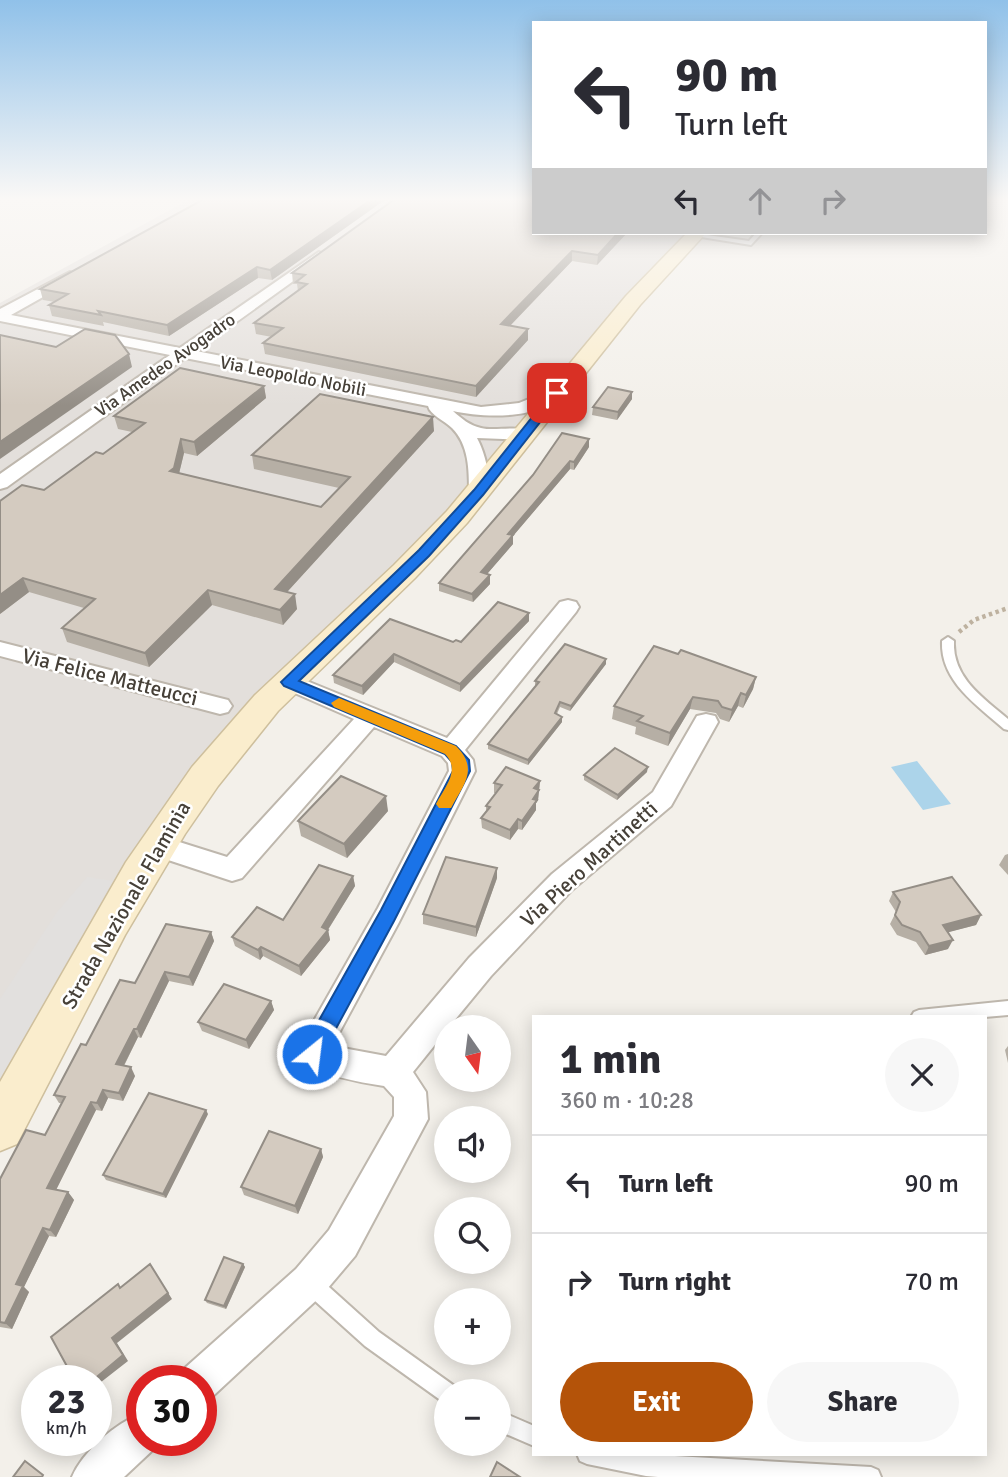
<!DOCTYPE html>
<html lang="en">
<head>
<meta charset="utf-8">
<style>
  :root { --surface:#fff; --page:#f7f7f7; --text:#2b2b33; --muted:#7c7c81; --line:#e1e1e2; --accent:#b45309 }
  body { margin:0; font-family:Signika,sans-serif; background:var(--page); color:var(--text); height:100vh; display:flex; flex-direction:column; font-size:26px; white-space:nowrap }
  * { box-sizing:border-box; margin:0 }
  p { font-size:23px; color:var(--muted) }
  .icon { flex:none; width:38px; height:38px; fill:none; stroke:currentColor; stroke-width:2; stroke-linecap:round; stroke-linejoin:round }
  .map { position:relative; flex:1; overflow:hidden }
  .drawer { position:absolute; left:532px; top:1015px; width:455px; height:441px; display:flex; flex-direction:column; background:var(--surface); border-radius:0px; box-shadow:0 4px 18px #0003 }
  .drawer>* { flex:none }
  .guide { position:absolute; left:532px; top:21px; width:455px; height:214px; border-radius:0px; box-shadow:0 4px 18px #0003; background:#fff; color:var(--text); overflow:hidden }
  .needle { width:46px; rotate:166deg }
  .buttons { position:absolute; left:434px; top:1015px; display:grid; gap:14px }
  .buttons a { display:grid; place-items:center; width:77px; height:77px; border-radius:50%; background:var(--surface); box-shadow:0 4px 18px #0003; font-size:35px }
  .speed { position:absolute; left:21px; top:1365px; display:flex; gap:14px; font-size:35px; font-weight:700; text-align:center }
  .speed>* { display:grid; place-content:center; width:91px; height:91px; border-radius:50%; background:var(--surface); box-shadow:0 4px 18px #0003; line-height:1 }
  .speed small { font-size:18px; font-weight:400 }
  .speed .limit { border:10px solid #d22; background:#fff; color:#111 }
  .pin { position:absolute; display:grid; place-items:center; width:60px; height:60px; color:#fff; margin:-30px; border-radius:14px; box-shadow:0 4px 10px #0006 }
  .me { position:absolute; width:77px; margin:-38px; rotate:29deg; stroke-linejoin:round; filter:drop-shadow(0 0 5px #0008) }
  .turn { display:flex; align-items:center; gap:24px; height:147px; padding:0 28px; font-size:32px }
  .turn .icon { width:91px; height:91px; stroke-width:2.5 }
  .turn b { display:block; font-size:49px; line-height:60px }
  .lanes { display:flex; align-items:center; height:66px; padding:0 28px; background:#0003; justify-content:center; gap:35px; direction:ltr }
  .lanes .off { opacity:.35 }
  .round { display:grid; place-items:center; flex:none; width:74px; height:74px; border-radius:37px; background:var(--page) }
  .headline { display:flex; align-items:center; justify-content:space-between; height:119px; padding:0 28px }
  h1 { font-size:42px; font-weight:800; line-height:52px }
  .primary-button { display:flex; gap:14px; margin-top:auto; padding:14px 28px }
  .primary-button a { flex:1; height:80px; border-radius:42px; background:var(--accent); color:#fff; font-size:28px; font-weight:800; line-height:80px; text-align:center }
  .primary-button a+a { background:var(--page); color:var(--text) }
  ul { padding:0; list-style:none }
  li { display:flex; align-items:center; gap:21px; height:98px; padding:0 28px; border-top:2px solid var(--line) }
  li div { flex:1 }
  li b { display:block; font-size:26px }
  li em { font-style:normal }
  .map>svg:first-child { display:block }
  .industrial { fill:#e3dfdb }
  .parking { fill:#e2e0de }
  .water { fill:#acd4ea }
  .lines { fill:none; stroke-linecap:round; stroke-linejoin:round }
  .service-casing { stroke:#beb7ad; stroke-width:4 }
  .minor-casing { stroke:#beb7ad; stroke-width:4 }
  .secondary-casing { stroke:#cebf9d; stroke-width:3 }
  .path-far1 { stroke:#beb2a0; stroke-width:3.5; stroke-dasharray:2.5 2.5; stroke-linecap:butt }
  .path { stroke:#beb2a0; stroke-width:4.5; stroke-dasharray:3.5 3.5; stroke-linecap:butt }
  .service { fill:#fff; fill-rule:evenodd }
  .minor { fill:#fff; fill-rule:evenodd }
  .secondary { fill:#faedcd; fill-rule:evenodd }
  .wall { fill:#b6afa5 }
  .shaded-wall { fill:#948e86 }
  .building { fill:#d4cbc0; stroke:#948e86; stroke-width:2 }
  .route { fill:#1a73e8; stroke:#114b97; stroke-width:2 }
  .slow { fill:#f59e0b }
  .labels { text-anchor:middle; stroke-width:5; stroke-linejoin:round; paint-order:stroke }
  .far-street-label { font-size:18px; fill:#464038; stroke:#fff }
  .street-label { font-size:21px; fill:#464038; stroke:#fff }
</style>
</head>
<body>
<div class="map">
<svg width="1008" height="1477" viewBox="0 0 1008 1477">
  <rect width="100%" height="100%" fill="#f3f0ea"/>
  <polygon class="industrial" points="190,199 534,199 534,233 691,233 650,269 593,335 468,493 405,556 277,678 0,1096 0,303"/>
  <polygon class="parking" points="87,877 113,881 0,1080 0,999 57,912"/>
  <polygon class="water" points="917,761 951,804 923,810 891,767"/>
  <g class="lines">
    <g class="service-casing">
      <g id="service">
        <polygon points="693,233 749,241 756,233 762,233 751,245 695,236"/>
        <path d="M948 637 954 641C952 677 983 698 1008 719V730L1004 729C977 705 940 681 942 641Z"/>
        <polygon points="1008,1001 1008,1015 985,1017 911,1017 914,1012 919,1010"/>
        <polygon points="312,1276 319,1278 379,1332 453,1385 456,1391 446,1391 446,1402 439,1399 365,1346 305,1292 303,1285 305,1278"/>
        <polygon points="499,1411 534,1426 534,1446 499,1431"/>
        <polygon points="577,1454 639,1454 871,1467 878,1470 881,1477 658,1477 646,1476 587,1464 580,1461"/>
      </g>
    </g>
    <g class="minor-casing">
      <g id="minor">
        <path d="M319 252 326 256 324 259 196 351 481 407 519 403 551 390H563L565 393C541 420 484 418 453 411 462 419 469 425 481 428 497 432 523 423 535 435L526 440 477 438C485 453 493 481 485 496L478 498 469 492C469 470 469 445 452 428 444 420 430 415 428 406L185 358 7 487 0 489V474L170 355 0 321V309L70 272 77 276 75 279 11 315 180 348Z"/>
        <path d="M568 600 576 602 579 607 576 612 465 750 473 760 475 771 398 924 332 1046 386 1056 469 958 552 874 653 792 697 716 706 714 715 716 718 722 671 806 572 890 491 976 449 1027H446V1031L413 1072 426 1092 428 1119 355 1256 322 1295 214 1395 201 1400V1381H180L186 1367 296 1269 329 1230 394 1116V1097L384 1086C355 1082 328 1075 300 1064L295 1054 378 908 449 771 448 763 442 756 374 727 242 878 232 881 147 853 143 846 147 839 157 835 227 857 354 719 281 687 277 682 281 677 289 674 297 677 447 738 560 602Z"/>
        <polygon points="0,642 220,698 228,700 232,706 228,712 220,714 0,656"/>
        <path d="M142 1413V1440H159L156 1447 124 1477H72C83 1451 116 1423 142 1413Z"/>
      </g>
    </g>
    <g class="secondary-casing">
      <polygon id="secondary" points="687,233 706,233 640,305 467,523 415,578 278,711 218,786 185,834 125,935 17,1144 0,1151 0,1082 126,862 192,767 255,695 394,565 447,511 626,296"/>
    </g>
    <polyline class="path-far1" points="564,420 575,419"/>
    <polyline class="path" points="959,632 974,620 1008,608"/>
    <use href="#service" class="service"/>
    <use href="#minor" class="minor"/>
    <use href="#secondary" class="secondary"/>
  </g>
  <g class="wall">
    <polygon points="204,199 386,199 272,280 258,278 169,336 103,322 104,326 52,316 49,305 55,302 43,300 40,289"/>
    <polygon points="534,233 627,233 597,265 572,261 510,326 528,340 476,397 265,354 263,343 272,337 256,334 254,323 298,291 297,284 293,284 292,273"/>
    <polygon points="264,386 266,398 197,456 184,453 179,473 321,507 339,488 254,469 252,455 434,431 287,592 297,609 283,625 212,605 149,667 67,642 62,628 84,608 29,592 0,614 44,490 103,454 132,432 118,429 114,416"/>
    <polygon points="632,392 632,399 617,420 592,415 593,407"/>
    <polygon points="589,447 574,470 570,469 513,536 513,544 487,574 490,584 473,602 439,591 439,583 533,475"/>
    <polygon points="529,613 529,621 460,692 394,662 363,695 334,683 333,675 390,619 453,642 461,642"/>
    <polygon points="678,654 756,677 753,689 743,708 738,706 729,722 720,719 716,713 690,709 668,746 635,734 636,727 612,719 614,706"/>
    <polygon points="606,664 570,711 560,707 557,714 562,722 528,765 488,749 488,744 536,686 535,686 535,681"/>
    <polygon points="647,772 617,800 584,780 584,775"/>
    <polygon points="540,781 538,800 536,803 536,810 522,830 518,829 510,840 482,828 481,818 486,811 486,806 496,793 494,793 494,783"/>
    <polygon points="388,811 347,858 301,836 298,821"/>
    <polygon points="1008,854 1008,875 999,865 1005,855"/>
    <polygon points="353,876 355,886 328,930 330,940 301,976 263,956 260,960 235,946 232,937 283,920"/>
    <polygon points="497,878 476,937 423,924 423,914"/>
    <polygon points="893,892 981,915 976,925 948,932 948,949 925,955 916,942 897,935 890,924 896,912 889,901"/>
    <polygon points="211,932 214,941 193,986 169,981 141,1038 138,1037 124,1066 135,1076 123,1101 108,1098 102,1111 96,1110 56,1190 68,1192 74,1200 56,1237 49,1236 24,1287 29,1292 12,1329 0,1327 0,1179 45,1135 61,1103 59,1103 54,1095 86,1045 135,983"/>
    <polygon points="271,1001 274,1010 249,1049 202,1031 198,1022"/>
    <polygon points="1008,1046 1008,1063 1005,1050"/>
    <polygon points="208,1114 166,1198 106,1180 103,1175"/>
    <polygon points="321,1149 323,1157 298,1214 244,1195 241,1187"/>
    <polygon points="243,1264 245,1267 226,1309 207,1303 205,1300"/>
  </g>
  <g class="shaded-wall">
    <polygon points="372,199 386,199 272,280 270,270"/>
    <polygon points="618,233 627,233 597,265 598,255"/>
    <polygon points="572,251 572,261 501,335 501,324"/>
    <polygon points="257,267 258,278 169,336 167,325"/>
    <polygon points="528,329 528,340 476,397 476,386"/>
    <polygon points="129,354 132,367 0,459 0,442"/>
    <polygon points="264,386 266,398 197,456 194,442"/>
    <polygon points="632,392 632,399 617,420 618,412"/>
    <polygon points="433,417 434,431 277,603 275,589"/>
    <polygon points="181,439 184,453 177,482 170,471"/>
    <polygon points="589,439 589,447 574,470 574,462"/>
    <polygon points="570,461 570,469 513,536 513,544 481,581 481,572 508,534"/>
    <polygon points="490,575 490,584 473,602 472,594"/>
    <polygon points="23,578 29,592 0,614 0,595"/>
    <polygon points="208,590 212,605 149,667 145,653"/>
    <polygon points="295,594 297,609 283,625 280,610"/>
    <polygon points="529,613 529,621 460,692 460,684"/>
    <polygon points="394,654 394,662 363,695 362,686"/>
    <polygon points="606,659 606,664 570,711 571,706"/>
    <polygon points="756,677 753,689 743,708 746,695"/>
    <polygon points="741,693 738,706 729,722 732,710"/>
    <polygon points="693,697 690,709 668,746 670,733"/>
    <polygon points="562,717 562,722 528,765 528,760"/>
    <polygon points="648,767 647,772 617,800 618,795"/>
    <polygon points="540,781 538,800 536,803 536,810 522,830 522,821 534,788"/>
    <polygon points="386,796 388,811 347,858 344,844"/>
    <polygon points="518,819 518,829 510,840 510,830"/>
    <polygon points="497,868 497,878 476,937 476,927"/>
    <polygon points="353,876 355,886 327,931 328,930 330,940 301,976 299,966"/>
    <polygon points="981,915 976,925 938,935 943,925"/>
    <polygon points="211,932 214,941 193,986 189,977"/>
    <polygon points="953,940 948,949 925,955 929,946"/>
    <polygon points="261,947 263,956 260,960 258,950"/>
    <polygon points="165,972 169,981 141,1038 137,1029"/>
    <polygon points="271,1001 274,1010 249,1049 246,1040"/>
    <polygon points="134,1029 138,1037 120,1073 116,1064"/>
    <polygon points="131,1067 135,1076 123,1101 119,1093"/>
    <polygon points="103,1090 108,1098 102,1111 97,1103"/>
    <polygon points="91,1102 96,1110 53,1196 47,1188"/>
    <polygon points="206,1110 208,1114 166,1198 163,1194"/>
    <polygon points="321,1149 323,1157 298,1214 295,1206"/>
    <polygon points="68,1192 74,1200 56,1237 50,1230"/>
    <polygon points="43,1228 49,1236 24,1287 29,1292 12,1329 5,1323 16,1284"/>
    <polygon points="150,1264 172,1299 117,1343 128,1361 96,1386 96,1381 92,1381 112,1338"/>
    <polygon points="243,1264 245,1267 226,1309 224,1306"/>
  </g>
  <g class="building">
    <polygon points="204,199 372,199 270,270 257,267 167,325 98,311 101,315 49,305 68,294 40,289"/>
    <polygon points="395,199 534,199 534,233 618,233 598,255 572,251 501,324 528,329 476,386 263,343 283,328 254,323 307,284 296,282 305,275 292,273"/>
    <polygon points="85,329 115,335 129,354 0,442 0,335 56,347"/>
    <polygon points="180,368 264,386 194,442 181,439 174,468 170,471 321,507 350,477 252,455 320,394 433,417 275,589 295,594 280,610 208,590 145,653 62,628 95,599 23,578 0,595 0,501 22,485 44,490 96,452 103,454 145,423 114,416"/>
    <polygon points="608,387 632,392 618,412 593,407"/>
    <polygon points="562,433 589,439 574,462 570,461 508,534 513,535 481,572 490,575 472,594 439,583 533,475"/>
    <polygon points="498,602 529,613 460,684 394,654 362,686 333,675 390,619 453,642 456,640 461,642"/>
    <polygon points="565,644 606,659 571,706 560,702 555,713 562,717 528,760 488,744 539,682 535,681"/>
    <polygon points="654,646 678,654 681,650 756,677 746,695 741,693 732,710 722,707 718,701 693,697 670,733 637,721 643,716 614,706"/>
    <polygon points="615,748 648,767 618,795 584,775"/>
    <polygon points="506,767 540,781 534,788 539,790 533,799 537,800 522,821 518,819 510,830 481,818 490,807 486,806 502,785 494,783"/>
    <polygon points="341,776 386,796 344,844 298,821"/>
    <polygon points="446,857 497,868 476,927 423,914"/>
    <polygon points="319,865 353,876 322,927 328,930 299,966 261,947 258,950 232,937 257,907 283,920"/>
    <polygon points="952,877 981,915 943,925 953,940 929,946 920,932 902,925 895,915 900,902 893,892"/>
    <polygon points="166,924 211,932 189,977 165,972 137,1029 134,1029 116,1064 131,1067 119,1093 103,1090 97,1103 91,1102 47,1188 68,1192 50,1230 43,1228 16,1284 23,1286 5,1323 0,1322 0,1179 26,1130 45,1135 65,1097 54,1095 81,1044 86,1045 120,980 135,983"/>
    <polygon points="224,984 271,1001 246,1040 198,1022"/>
    <polygon points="149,1093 206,1110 163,1194 103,1175"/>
    <polygon points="269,1131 321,1149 295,1206 241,1187"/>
    <polygon points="224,1257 243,1264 224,1306 205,1300"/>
    <polygon points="150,1264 168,1293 112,1338 123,1355 92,1381 75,1381 51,1337 118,1284 120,1288"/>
    <polygon points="25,1461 43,1475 42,1477 13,1477"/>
    <polygon points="497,1462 520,1477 490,1477"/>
  </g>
  <linearGradient id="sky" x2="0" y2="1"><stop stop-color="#90c1e9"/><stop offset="0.49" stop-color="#faf8f6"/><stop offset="1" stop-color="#faf8f6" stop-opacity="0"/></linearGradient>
  <rect width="1008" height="406" fill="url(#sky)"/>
  <polygon class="route" points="553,391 563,393 483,495 429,556 299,681 456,746 469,760 470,771 394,921 319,1060 312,1063 304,1060 301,1054 304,1047 381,910 453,771 452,762 445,754 284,686 281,682 419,550 474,490"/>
  <path class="slow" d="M339 698 456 746C479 769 464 784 451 808H439L436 804C445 787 461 770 445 754L334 707 331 703Z"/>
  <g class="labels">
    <g class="far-street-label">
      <text transform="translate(165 365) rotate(-35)" y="6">Via Amedeo Avogadro</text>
      <text transform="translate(293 376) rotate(11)" y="6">Via Leopoldo Nobili</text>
    </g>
    <g class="street-label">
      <text transform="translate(110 677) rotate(14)" y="7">Via Felice Matteucci</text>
      <text transform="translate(589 864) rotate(-42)" y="7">Via Piero Martinetti</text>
      <text transform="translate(126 905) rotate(-60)" y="7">Strada Nazionale Flaminia</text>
    </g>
  </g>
</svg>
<div class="buttons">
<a><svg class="needle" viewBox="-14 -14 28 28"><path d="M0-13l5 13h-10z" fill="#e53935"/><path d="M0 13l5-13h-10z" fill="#7c7c81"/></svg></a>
<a><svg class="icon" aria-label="sound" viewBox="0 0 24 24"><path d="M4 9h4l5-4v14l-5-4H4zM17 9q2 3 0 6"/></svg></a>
<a><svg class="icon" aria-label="search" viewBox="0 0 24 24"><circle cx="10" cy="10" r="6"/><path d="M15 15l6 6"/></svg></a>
<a>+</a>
<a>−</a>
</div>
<div class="speed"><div>23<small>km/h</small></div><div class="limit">30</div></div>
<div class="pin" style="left:557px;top:393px;background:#d93025"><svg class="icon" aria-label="arrive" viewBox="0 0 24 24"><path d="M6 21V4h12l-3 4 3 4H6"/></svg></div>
<svg class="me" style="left:312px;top:1054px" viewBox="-20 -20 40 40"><circle r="17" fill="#1a73e8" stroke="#fff" stroke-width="3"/><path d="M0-11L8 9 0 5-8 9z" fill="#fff"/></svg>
<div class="guide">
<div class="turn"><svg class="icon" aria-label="left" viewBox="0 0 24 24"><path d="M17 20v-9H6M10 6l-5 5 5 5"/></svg><div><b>90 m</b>Turn left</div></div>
<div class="lanes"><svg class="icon" aria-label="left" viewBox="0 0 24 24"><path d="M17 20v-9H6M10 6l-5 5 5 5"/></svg><svg class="icon off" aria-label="ahead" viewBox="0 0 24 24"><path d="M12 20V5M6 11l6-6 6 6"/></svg><svg class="icon off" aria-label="right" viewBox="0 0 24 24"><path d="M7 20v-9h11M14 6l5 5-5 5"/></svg></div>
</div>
<section class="drawer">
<div class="headline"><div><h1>1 min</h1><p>360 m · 10:28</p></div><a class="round"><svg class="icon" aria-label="close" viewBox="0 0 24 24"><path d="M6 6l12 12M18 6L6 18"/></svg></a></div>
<ul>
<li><svg class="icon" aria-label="left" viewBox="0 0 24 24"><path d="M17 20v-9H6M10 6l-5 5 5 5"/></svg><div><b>Turn left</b></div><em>90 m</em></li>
<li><svg class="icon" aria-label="right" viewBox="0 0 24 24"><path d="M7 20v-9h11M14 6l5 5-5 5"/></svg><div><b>Turn right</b></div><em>70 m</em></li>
</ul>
<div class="primary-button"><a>Exit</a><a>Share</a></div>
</section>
</div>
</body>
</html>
